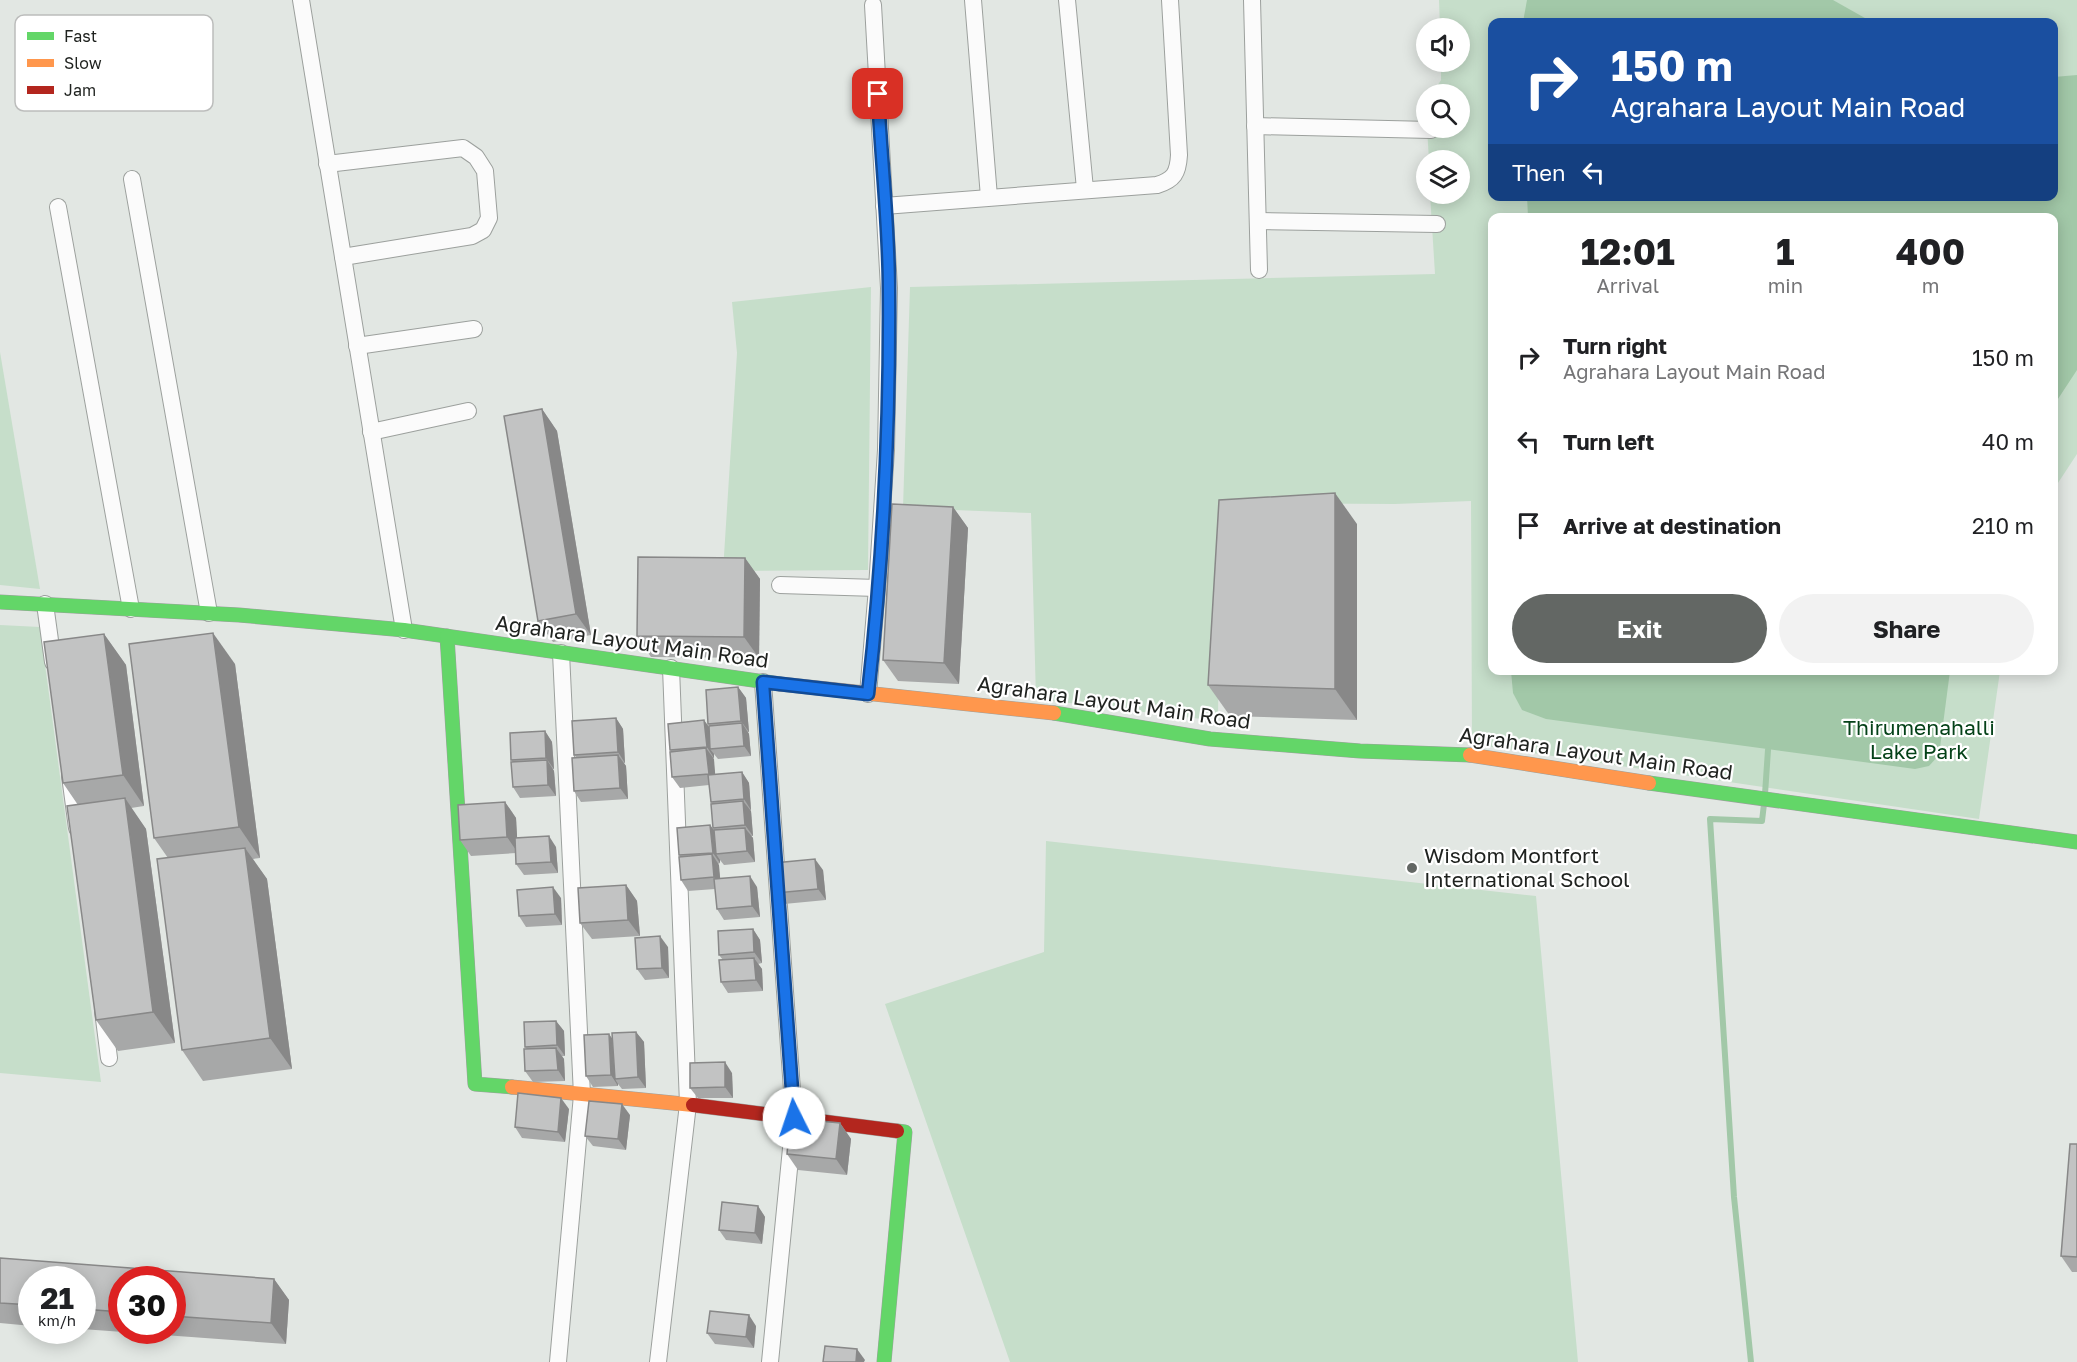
<!DOCTYPE html>
<html lang="en">
<head>
<meta charset="utf-8">
<style>
  :root { --surface:#fff; --page:#f2f2f2; --text:#202124; --muted:#757577; --accent:#636764 }
  body { margin:0; font-family:"Golos Text",sans-serif; background:var(--page); color:var(--text); height:100vh; display:flex; flex-direction:column; font-size:22px; white-space:nowrap }
  * { box-sizing:border-box; margin:0 }
  p { font-size:20px; color:var(--muted) }
  .icon { flex:none; width:33px; height:33px; fill:none; stroke:currentColor; stroke-width:2; stroke-linecap:round; stroke-linejoin:round }
  .map { position:relative; flex:1; overflow:hidden }
  .details { position:absolute; left:1488px; top:213px; width:570px; height:462px; display:flex; flex-direction:column; background:var(--surface); border-radius:12px; box-shadow:0 3px 15px #0003 }
  .details>* { flex:none }
  .top-card { position:absolute; left:1488px; top:18px; width:570px; height:183px; border-radius:12px; box-shadow:0 3px 15px #0003; background:#1a4fa0; color:#fff; overflow:hidden }
  .buttons { position:absolute; left:1416px; top:18px; display:grid; gap:12px }
  .buttons a { display:grid; place-items:center; width:54px; height:54px; border-radius:50%; background:var(--surface); box-shadow:0 3px 15px #0003; font-size:30px }
  .speed { position:absolute; left:18px; top:1266px; display:flex; gap:12px; font-size:30px; font-weight:700; text-align:center }
  .speed>* { display:grid; place-content:center; width:78px; height:78px; border-radius:50%; background:var(--surface); box-shadow:0 3px 15px #0003; line-height:1 }
  .speed small { font-size:15px; font-weight:400 }
  .speed .limit { border:9px solid #d22; background:#fff; color:#111 }
  .pin { position:absolute; display:grid; place-items:center; width:51px; height:51px; color:#fff; margin:-26px; border-radius:12px; box-shadow:0 3px 9px #0006 }
  .me { position:absolute; width:66px; margin:-33px; rotate:356deg; stroke-linejoin:round; filter:drop-shadow(0 0 4px #0008) }
  .turn { display:flex; align-items:center; gap:21px; height:126px; padding:0 24px; font-size:27px }
  .turn .icon { width:78px; height:78px; stroke-width:2.5 }
  .turn b { display:block; font-size:42px; line-height:51px }
  .then { display:flex; align-items:center; height:57px; padding:0 24px; background:#0003; gap:12px; font-size:22px }
  .eta { display:flex; justify-content:space-evenly; align-items:center; height:102px; text-align:center }
  .eta b { font-size:36px; font-weight:700; line-height:42px }
  .button { display:flex; gap:12px; margin-top:auto; padding:12px 24px }
  .button a { flex:1; height:69px; border-radius:36px; background:var(--accent); color:#fff; font-size:24px; font-weight:700; line-height:69px; text-align:center }
  .button a+a { background:var(--page); color:var(--text) }
  ul { padding:0; list-style:none }
  li { display:flex; align-items:center; gap:18px; height:84px; padding:0 24px }
  li div { flex:1 }
  li b { display:block; font-size:22px }
  li em { font-style:normal }
  .map>svg:first-child { display:block }
  .green { fill:#c6deca; fill-rule:evenodd }
  .water { fill:#a2c8a8 }
  .lines { fill:none; stroke-linecap:round; stroke-linejoin:round }
  .stream { stroke:#a2c8a8; stroke-width:6 }
  .street-casing { stroke:#9ca09d; stroke-width:18 }
  .fast-casing { stroke:#9ca09d; stroke-width:15 }
  .slow-casing { stroke:#9ca09d; stroke-width:15 }
  .jam-casing { stroke:#9ca09d; stroke-width:15 }
  .street { stroke:#fbfbfb; stroke-width:16 }
  .fast { stroke:#63d668; stroke-width:14 }
  .slow { stroke:#ff974d; stroke-width:14 }
  .jam { stroke:#b3261e; stroke-width:14 }
  .wall { fill:#a7a8a8; fill-rule:evenodd }
  .shaded-wall { fill:#888 }
  .building { fill:#c2c3c3; stroke:#888; stroke-width:1.5 }
  .route-casing { stroke:#114b97; stroke-width:15 }
  .route { stroke:#1a73e8; stroke-width:10 }
  .poi-dot { fill:#636764; stroke:#fff; stroke-width:2 }
  .labels { text-anchor:middle; stroke-width:4.5; stroke-linejoin:round; paint-order:stroke }
  .street-label { font-size:21px; fill:#1f221f; stroke:#fff }
  .park-label { font-size:21px; fill:#054219; stroke:#fff }
  .poi-label { font-size:21px; fill:#1f221f; stroke:#fff; text-anchor:start }
  .key { fill:#fff; stroke:#bcbdbc; stroke-width:1.5 }
  .key-label { font-size:16px; fill:#1f221f }
</style>
</head>
<body>
<div class="map">
<svg width="2077" height="1362" viewBox="0 0 2077 1362">
  <rect width="100%" height="100%" fill="#e2e7e3"/>
  <g class="green">
    <path d="M1439 0H2077V454L2054 489V218H1492V670L2000 671 1979 819 1472 744 1471 501 1395 504 1220 503 1218 721 1036 699 1031 513 903 508 910 287 1435 274 1430 194H1460V160H1429L1427 128H1460V94H1432L1441 80V62H1460V28H1440ZM1492 22H2054V196H1492Z"/>
    <polygon points="871,287 868,570 723,571 737,353 732,302"/>
    <polygon points="0,352 40,589 0,585"/>
    <polygon points="0,625 40,627 101,1082 0,1073"/>
    <polygon points="1046,841 1536,896 1578,1362 1010,1362 885,1004 1044,952"/>
  </g>
  <g class="water">
    <polygon points="1527,0 1833,0 1872,22 1523,22"/>
    <polygon points="2077,75 2077,370 2054,405 2054,218 1528,217 1527,196 2054,196 2054,77"/>
    <polygon points="1511,671 1511,670 1950,671 1939,755 1929,766 1915,769 1546,719 1522,710 1513,693"/>
  </g>
  <g class="lines">
    <g class="stream">
      <polyline points="1765,794 1768,750"/>
      <polyline points="1751,1362 1734,1197 1710,819 1762,821 1764,804"/>
    </g>
    <g class="street-casing">
      <g id="street">
        <polyline points="301,0 404,630"/>
        <polyline points="973,0 989,197"/>
        <polyline points="1067,0 1085,189"/>
        <polyline points="1252,0 1259,270"/>
        <polyline points="873,5 889,288 886,450 877,588"/>
        <polyline points="1255,126 1431,130"/>
        <polyline points="327,164 463,148 476,157 485,171 489,218 483,230 472,236 343,257"/>
        <polyline points="132,179 209,613"/>
        <path d="M884 206 1157 185C1174 180 1178 173 1179 155L1170 0"/>
        <polyline points="58,207 131,609"/>
        <polyline points="1258,221 1437,224"/>
        <polyline points="357,346 474,329"/>
        <polyline points="371,432 468,411"/>
        <polyline points="780,585 877,588 868,694"/>
        <polyline points="45,604 53,662"/>
        <polyline points="763,682 794,1118 770,1362"/>
        <polyline points="70,776 77,828"/>
        <polyline points="103,1011 109,1058"/>
        <polyline points="558,1362 582,1095 561,653"/>
        <polyline points="658,1362 688,1104 671,668"/>
      </g>
    </g>
    <g class="fast-casing">
      <g id="fast">
        <polyline points="0,602 239,615 404,630 780,684"/>
        <polyline points="447,636 475,1084 512,1087"/>
        <polyline points="1054,713 1210,739 1360,751 1470,755"/>
        <polyline points="1649,783 2077,842"/>
        <polyline points="884,1362 905,1132 897,1131"/>
      </g>
    </g>
    <g class="slow-casing">
      <g id="slow">
        <polyline points="780,684 1054,713"/>
        <polyline points="1470,755 1649,783"/>
        <polyline points="512,1087 693,1105"/>
      </g>
    </g>
    <g class="jam-casing">
      <polyline id="jam" points="693,1105 897,1131"/>
    </g>
    <use href="#street" class="street"/>
    <use href="#fast" class="fast"/>
    <use href="#slow" class="slow"/>
    <use href="#jam" class="jam"/>
  </g>
  <g class="wall">
    <polygon points="542,409 557,431 591,635 553,642 538,621"/>
    <polygon points="953,507 968,528 959,684 898,681 883,660"/>
    <polygon points="1357,524 1357,720 1230,716 1208,685"/>
    <polygon points="745,558 760,579 759,658 651,657 637,636"/>
    <polygon points="104,634 126,665 144,806 131,808 146,829 175,1043 118,1051 96,1020 78,805 63,783"/>
    <polygon points="235,664 260,858 253,859 267,879 292,1069 203,1081 182,1050 168,858 154,838"/>
    <polygon points="738,687 746,698 749,732 748,732 749,734 751,756 718,759 714,754 714,758 713,758 715,775 742,772 749,783 751,810 750,810 751,811 753,836 751,836 753,838 755,862 724,865 720,860 720,863 718,864 720,879 757,887 760,917 724,920 717,909 715,889 688,891 681,880 680,857 679,855 710,825 714,830 713,828 712,804 711,802 709,785 680,788 672,777 671,752 670,750 710,726 708,724"/>
    <polygon points="616,718 623,729 625,763 624,763 626,766 628,799 581,802 574,791 576,757 574,755"/>
    <polygon points="545,731 552,742 554,769 553,769 554,771 556,796 520,798 513,787 513,762 511,760"/>
    <polygon points="505,802 516,818 517,838 556,847 558,873 524,875 516,864 516,853 471,856 460,840"/>
    <polygon points="823,870 826,900 784,904 776,893"/>
    <polygon points="626,885 637,901 640,936 592,939 580,923"/>
    <polygon points="561,898 562,925 526,927 519,916"/>
    <polygon points="753,929 760,940 762,963 758,964 762,969 763,991 728,993 721,982 723,960 719,955"/>
    <polygon points="668,947 669,978 645,980 637,969"/>
    <polygon points="556,1021 564,1031 565,1056 562,1056 564,1059 565,1081 533,1082 525,1071 527,1049 525,1047"/>
    <polygon points="636,1032 644,1042 646,1088 622,1089 618,1084 618,1086 593,1087 586,1076 613,1039"/>
    <polygon points="732,1073 733,1098 698,1098 690,1088"/>
    <polygon points="569,1109 565,1142 522,1138 515,1127"/>
    <polygon points="630,1115 626,1150 593,1146 585,1136"/>
    <polygon points="840,1123 851,1139 847,1175 798,1170 787,1154"/>
    <polygon points="2077,1144 2077,1272 2072,1272 2061,1256"/>
    <polygon points="758,1206 765,1217 762,1244 726,1240 719,1230"/>
    <path d="M0 1258 274 1279 289 1300 286 1344 82 1329V1280H32V1326L0 1323ZM122 1280H172V1330H122Z"/>
    <polygon points="756,1326 754,1348 715,1344 707,1333"/>
  </g>
  <g class="shaded-wall">
    <polygon points="542,409 557,431 591,635 576,614"/>
    <polygon points="1335,493 1357,524 1357,720 1335,689"/>
    <polygon points="953,507 968,528 959,684 944,663"/>
    <polygon points="745,558 760,579 759,658 744,637"/>
    <polygon points="213,633 235,664 260,858 239,827"/>
    <polygon points="104,634 126,665 144,806 123,775"/>
    <polygon points="738,687 746,698 749,732 741,721"/>
    <polygon points="616,718 623,729 625,763 618,752"/>
    <polygon points="704,720 712,731 710,749 714,754 714,758 707,747"/>
    <polygon points="742,723 749,734 751,756 744,746"/>
    <polygon points="545,731 552,742 554,769 546,758"/>
    <polygon points="706,748 714,759 716,785 709,774"/>
    <polygon points="618,755 626,766 628,799 620,788"/>
    <polygon points="547,760 554,771 556,796 548,785"/>
    <polygon points="742,772 749,783 751,810 744,799"/>
    <polygon points="125,798 146,829 175,1043 153,1012"/>
    <polygon points="743,801 751,811 753,836 745,825"/>
    <polygon points="505,802 516,818 518,853 507,837"/>
    <polygon points="710,825 718,836 716,854 720,860 720,863 713,853"/>
    <polygon points="745,828 753,838 755,862 747,851"/>
    <polygon points="549,836 556,847 558,873 551,862"/>
    <polygon points="245,848 267,879 292,1069 270,1038"/>
    <polygon points="712,854 719,865 721,888 714,877"/>
    <polygon points="815,859 823,870 826,900 818,889"/>
    <polygon points="750,876 757,887 760,917 752,906"/>
    <polygon points="626,885 637,901 640,936 628,920"/>
    <polygon points="553,887 561,898 562,925 555,914"/>
    <polygon points="753,929 760,940 762,963 754,952"/>
    <polygon points="660,936 668,947 669,978 662,968"/>
    <polygon points="754,958 762,969 763,991 756,980"/>
    <polygon points="556,1021 564,1031 565,1056 557,1045"/>
    <polygon points="636,1032 644,1042 646,1088 638,1077"/>
    <polygon points="609,1034 617,1045 615,1079 618,1084 618,1086 611,1075"/>
    <polygon points="556,1048 564,1059 565,1081 558,1070"/>
    <polygon points="725,1062 732,1073 733,1098 725,1087"/>
    <polygon points="561,1098 569,1109 565,1142 558,1132"/>
    <polygon points="622,1104 630,1115 626,1150 618,1139"/>
    <polygon points="840,1123 851,1139 847,1175 836,1159"/>
    <polygon points="758,1206 765,1217 762,1244 755,1233"/>
    <polygon points="274,1279 289,1300 286,1344 271,1323"/>
    <polygon points="749,1315 756,1326 754,1348 746,1337"/>
    <polygon points="857,1349 865,1360 864,1362 856,1362"/>
  </g>
  <g class="building">
    <polygon points="542,409 576,614 538,621 504,416"/>
    <polygon points="1335,493 1335,689 1208,685 1219,500"/>
    <polygon points="892,504 953,507 944,663 883,660"/>
    <polygon points="638,557 745,558 744,637 637,636"/>
    <polygon points="213,633 239,827 154,838 129,644"/>
    <polygon points="104,634 123,775 63,783 44,642"/>
    <polygon points="738,687 741,721 708,724 706,690"/>
    <polygon points="616,718 618,752 574,755 572,721"/>
    <polygon points="704,720 707,747 670,750 668,724"/>
    <polygon points="742,723 744,746 710,749 709,726"/>
    <polygon points="545,731 546,758 511,760 510,733"/>
    <polygon points="706,748 709,774 672,777 670,752"/>
    <polygon points="618,755 620,788 574,791 572,758"/>
    <polygon points="547,760 548,785 513,787 511,762"/>
    <polygon points="742,772 744,799 711,802 708,775"/>
    <polygon points="125,798 153,1012 96,1020 67,806"/>
    <polygon points="743,801 745,825 713,828 711,804"/>
    <polygon points="505,802 507,837 460,840 458,805"/>
    <polygon points="710,825 713,853 679,855 677,828"/>
    <polygon points="745,828 747,851 716,854 714,830"/>
    <polygon points="549,836 551,862 516,864 515,838"/>
    <polygon points="245,848 270,1038 182,1050 157,859"/>
    <polygon points="712,854 714,877 681,880 679,857"/>
    <polygon points="815,859 818,889 776,893 774,863"/>
    <polygon points="750,876 752,906 717,909 714,879"/>
    <polygon points="626,885 628,920 580,923 578,888"/>
    <polygon points="553,887 555,914 519,916 517,890"/>
    <polygon points="753,929 754,952 719,955 718,931"/>
    <polygon points="660,936 662,968 637,969 635,938"/>
    <polygon points="754,958 756,980 721,982 719,960"/>
    <polygon points="556,1021 557,1045 525,1047 524,1022"/>
    <polygon points="636,1032 638,1077 615,1079 612,1033"/>
    <polygon points="609,1034 611,1075 586,1076 584,1035"/>
    <polygon points="556,1048 558,1070 525,1071 524,1049"/>
    <polygon points="725,1062 725,1087 690,1088 690,1063"/>
    <polygon points="518,1093 561,1098 558,1132 515,1127"/>
    <polygon points="589,1101 622,1104 618,1139 585,1136"/>
    <polygon points="790,1118 840,1123 836,1159 787,1154"/>
    <polygon points="2070,1144 2077,1144 2077,1257 2061,1256"/>
    <polygon points="722,1202 758,1206 755,1233 719,1230"/>
    <polygon points="0,1258 274,1279 271,1323 172,1316 172,1280 122,1280 122,1312 82,1309 82,1280 32,1280 32,1305 0,1303"/>
    <polygon points="710,1311 749,1315 746,1337 707,1333"/>
    <polygon points="825,1346 857,1349 856,1362 823,1362"/>
  </g>
  <g class="lines">
    <g class="route-casing">
      <path id="route" d="M794 1118 763 682 868 694C883 561 890 425 889 290 889 225 881 159 878 94"/>
    </g>
    <use href="#route" class="route"/>
  </g>
  <circle class="poi-dot" cx="1412" cy="868" r="6"/>
  <g class="labels">
    <g class="street-label">
      <text transform="translate(632 642) rotate(8)" y="7">Agrahara Layout Main Road</text>
      <text transform="translate(1114 703) rotate(8)" y="7">Agrahara Layout Main Road</text>
      <text transform="translate(1596 754) rotate(8)" y="7">Agrahara Layout Main Road</text>
    </g>
    <g class="park-label">
      <text x="1919" y="735">Thirumenahalli<tspan x="1919" dy="24">Lake Park</tspan></text>
    </g>
    <g class="poi-label">
      <text x="1424" y="863">Wisdom Montfort<tspan x="1424" dy="24">International School</tspan></text>
    </g>
  </g>
  <rect x="15" y="15" width="198" height="96" rx="9" class="key"/>
  <rect x="27" y="32" width="27" height="8" fill="#63d668"/>
  <rect x="27" y="59" width="27" height="8" fill="#ff974d"/>
  <rect x="27" y="86" width="27" height="8" fill="#b3261e"/>
  <g class="key-label">
    <text x="64" y="42">Fast</text>
    <text x="64" y="69">Slow</text>
    <text x="64" y="96">Jam</text>
  </g>
</svg>
<div class="buttons">
<a><svg class="icon" aria-label="sound" viewBox="0 0 24 24"><path d="M4 9h4l5-4v14l-5-4H4zM17 9q2 3 0 6"/></svg></a>
<a><svg class="icon" aria-label="search" viewBox="0 0 24 24"><circle cx="10" cy="10" r="6"/><path d="M15 15l6 6"/></svg></a>
<a><svg class="icon" aria-label="layers" viewBox="0 0 24 24"><path d="M12 4l9 5-9 5-9-5zM3 14l9 5 9-5"/></svg></a>
</div>
<div class="speed"><div>21<small>km/h</small></div><div class="limit">30</div></div>
<div class="pin" style="left:878px;top:94px;background:#d93025"><svg class="icon" aria-label="arrive" viewBox="0 0 24 24"><path d="M6 21V4h12l-3 4 3 4H6"/></svg></div>
<svg class="me" style="left:794px;top:1118px" viewBox="-20 -20 40 40"><circle r="19" fill="#fff"/><path d="M0-13L10 11 0 6-10 11z" fill="#1a73e8"/></svg>
<div class="top-card">
<div class="turn"><svg class="icon" aria-label="right" viewBox="0 0 24 24"><path d="M7 20v-9h11M14 6l5 5-5 5"/></svg><div><b>150 m</b>Agrahara Layout Main Road</div></div>
<div class="then">Then<svg class="icon" aria-label="left" viewBox="0 0 24 24"><path d="M17 20v-9H6M10 6l-5 5 5 5"/></svg></div>
</div>
<section class="details">
<div class="eta">
<div><b>12:01</b><p>Arrival</p></div>
<div><b>1</b><p>min</p></div>
<div><b>400</b><p>m</p></div>
</div>
<ul>
<li><svg class="icon" aria-label="right" viewBox="0 0 24 24"><path d="M7 20v-9h11M14 6l5 5-5 5"/></svg><div><b>Turn right</b><p>Agrahara Layout Main Road</p></div><em>150 m</em></li>
<li><svg class="icon" aria-label="left" viewBox="0 0 24 24"><path d="M17 20v-9H6M10 6l-5 5 5 5"/></svg><div><b>Turn left</b></div><em>40 m</em></li>
<li><svg class="icon" aria-label="arrive" viewBox="0 0 24 24"><path d="M6 21V4h12l-3 4 3 4H6"/></svg><div><b>Arrive at destination</b></div><em>210 m</em></li>
</ul>
<div class="button"><a>Exit</a><a>Share</a></div>
</section>
</div>
</body>
</html>
